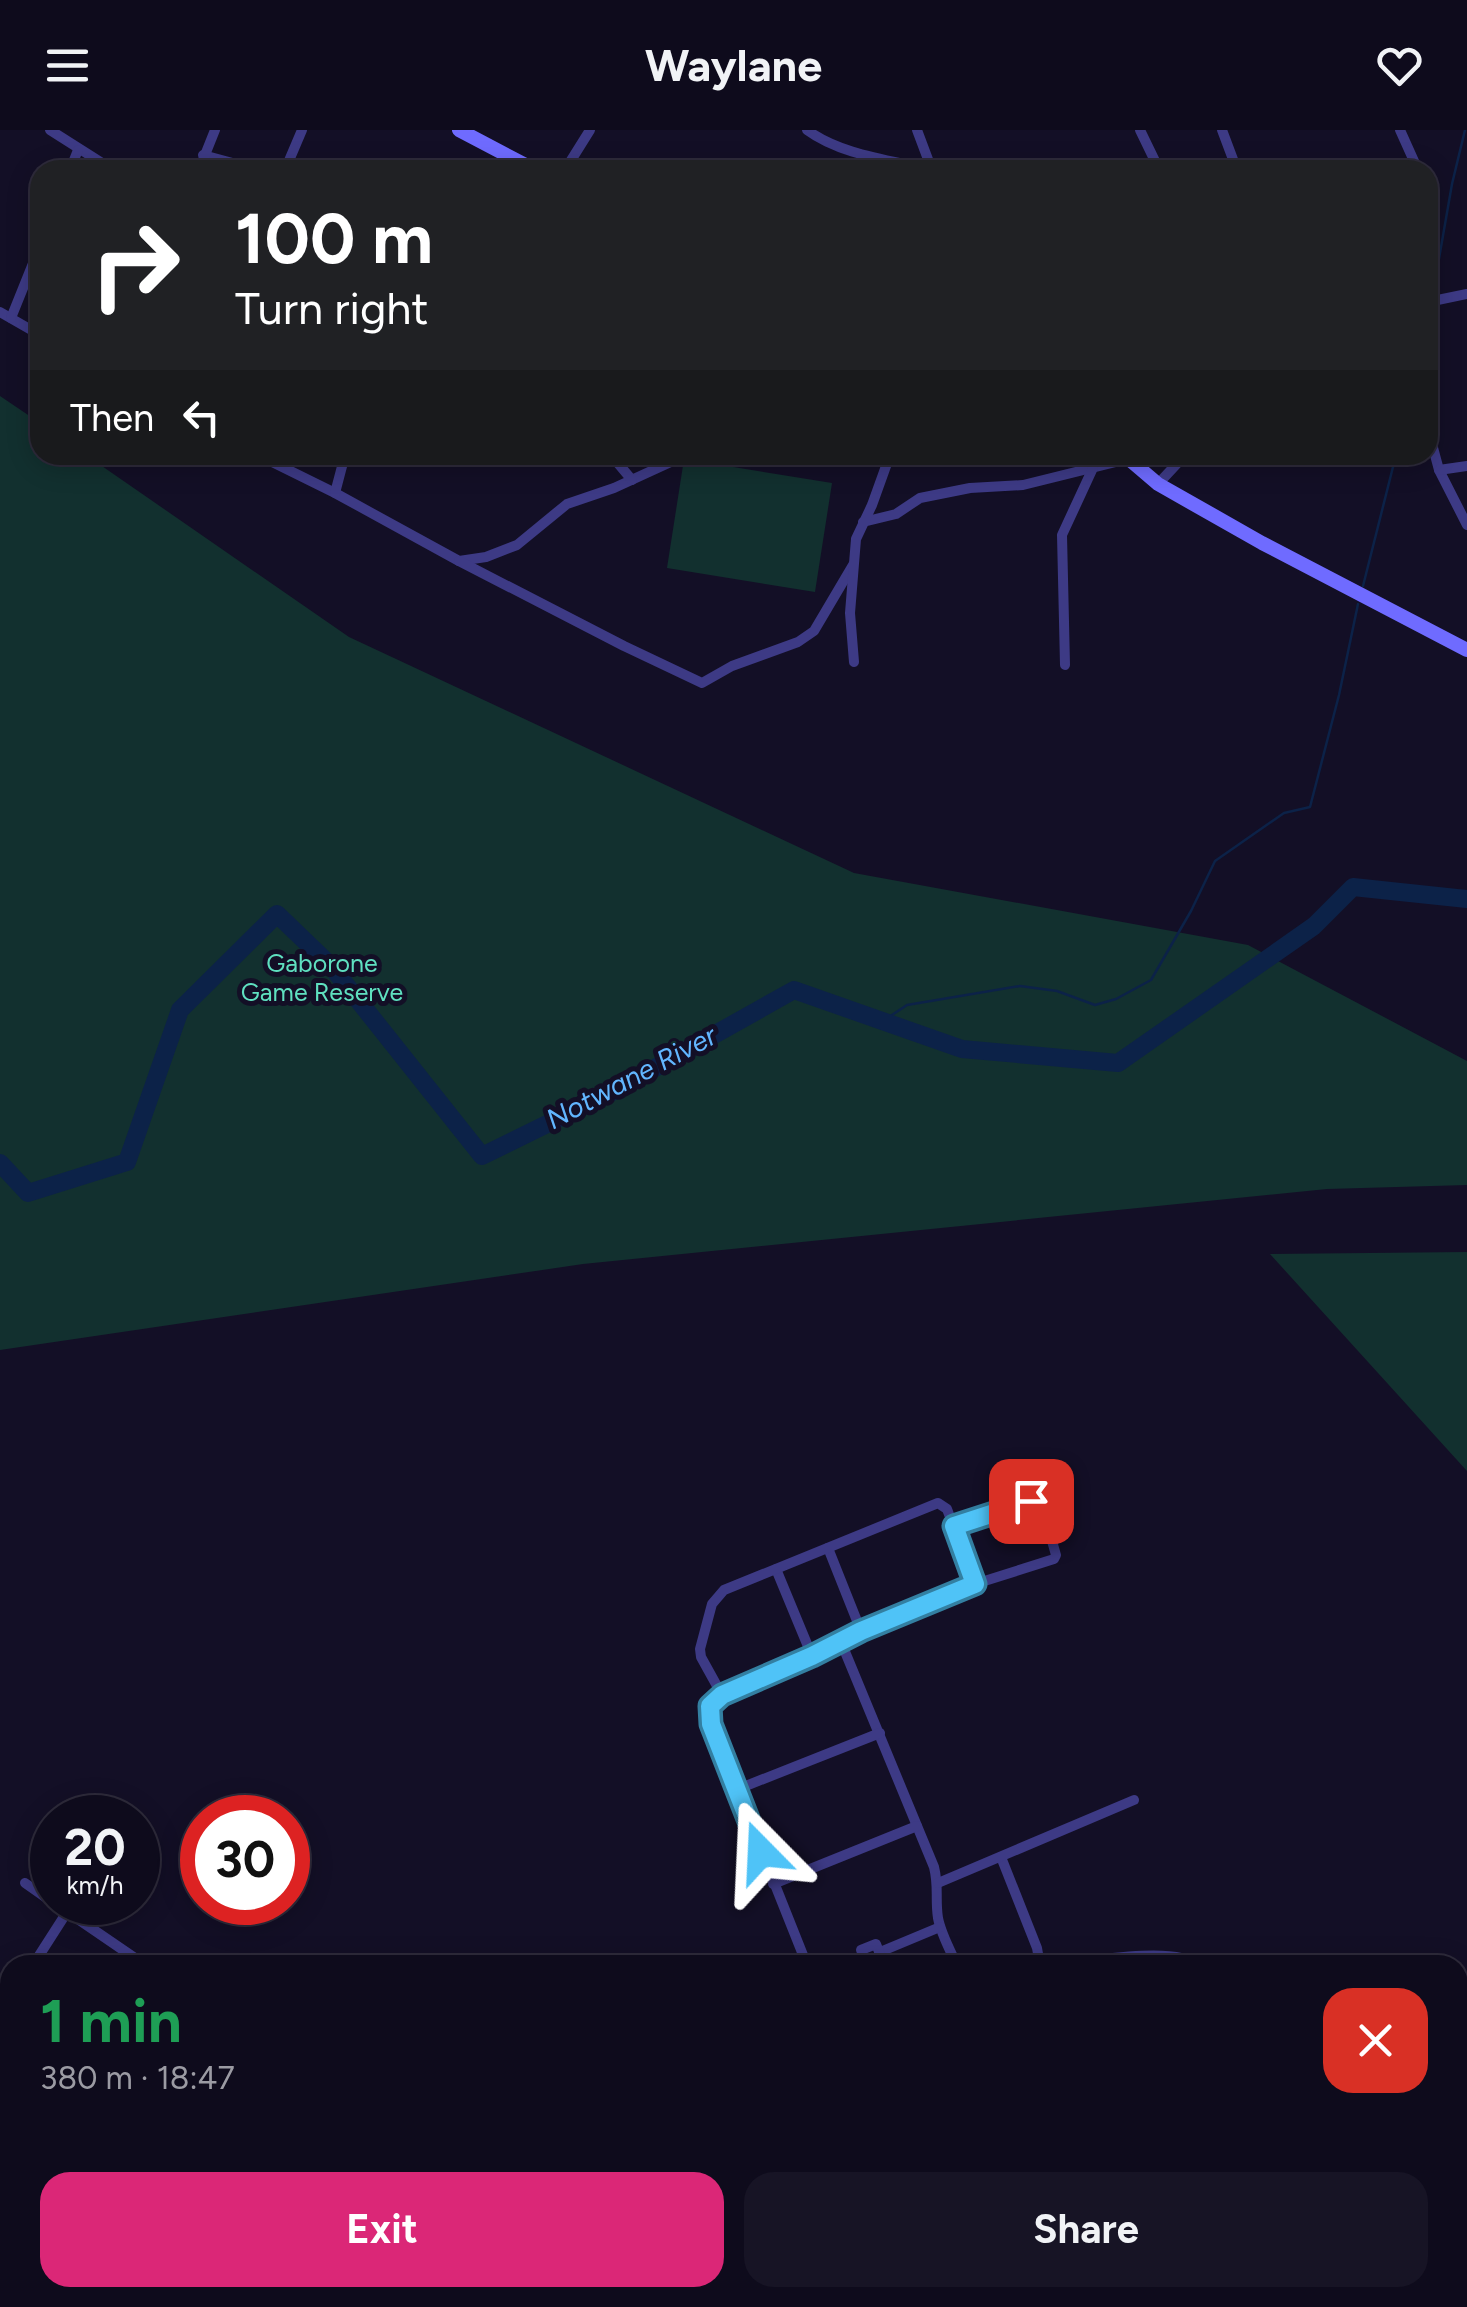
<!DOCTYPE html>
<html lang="en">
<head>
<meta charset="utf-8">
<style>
  :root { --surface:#0e0b1c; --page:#171425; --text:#f1f3f6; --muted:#9b9ba3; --line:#2e2b3b; --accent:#db2777 }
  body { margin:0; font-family:Figtree,sans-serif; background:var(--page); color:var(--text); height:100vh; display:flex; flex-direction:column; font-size:38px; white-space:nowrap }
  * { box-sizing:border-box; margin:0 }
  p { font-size:32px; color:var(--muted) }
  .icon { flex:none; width:55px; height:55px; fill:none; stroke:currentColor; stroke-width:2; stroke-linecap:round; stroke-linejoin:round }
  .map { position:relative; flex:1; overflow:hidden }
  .details { position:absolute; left:0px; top:1825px; width:1468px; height:352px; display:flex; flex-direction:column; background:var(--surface); border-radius:30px 30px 0 0; box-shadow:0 5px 25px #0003,0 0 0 2px var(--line) }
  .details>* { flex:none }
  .guide { position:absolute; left:30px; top:30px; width:1408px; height:305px; border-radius:30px; box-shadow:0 5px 25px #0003,0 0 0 2px var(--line); background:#202124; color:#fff; overflow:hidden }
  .speed { position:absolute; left:30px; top:1665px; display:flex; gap:20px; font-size:50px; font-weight:700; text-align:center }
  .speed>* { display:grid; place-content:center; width:130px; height:130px; border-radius:50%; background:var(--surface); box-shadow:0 5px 25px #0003,0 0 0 2px var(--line); line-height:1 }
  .speed small { font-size:25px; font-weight:400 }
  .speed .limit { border:15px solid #d22; background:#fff; color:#111 }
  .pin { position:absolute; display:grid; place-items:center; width:85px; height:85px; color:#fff; margin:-42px; border-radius:20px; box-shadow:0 5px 15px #0006 }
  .me { position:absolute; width:110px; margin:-55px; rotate:339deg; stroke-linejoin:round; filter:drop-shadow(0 0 8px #0008) }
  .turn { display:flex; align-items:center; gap:35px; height:210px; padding:0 40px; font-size:45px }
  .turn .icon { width:130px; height:130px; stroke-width:2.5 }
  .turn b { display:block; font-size:70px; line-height:85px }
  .then { display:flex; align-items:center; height:95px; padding:0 40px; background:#0003; gap:20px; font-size:38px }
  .round { display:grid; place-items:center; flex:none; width:105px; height:105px; border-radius:30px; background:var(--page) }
  .head { display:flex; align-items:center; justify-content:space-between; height:170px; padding:0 40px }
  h1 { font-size:60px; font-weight:700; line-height:75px; color:#1e9e55 }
  .primary-button { display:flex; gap:20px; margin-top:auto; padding:20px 40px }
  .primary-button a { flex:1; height:115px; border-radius:30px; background:var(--accent); color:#fff; font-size:40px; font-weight:700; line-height:115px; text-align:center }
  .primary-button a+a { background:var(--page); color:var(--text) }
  header { display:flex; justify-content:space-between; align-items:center; height:130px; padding:0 40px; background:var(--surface); font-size:45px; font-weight:700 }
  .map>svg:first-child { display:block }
  .green { fill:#12302f }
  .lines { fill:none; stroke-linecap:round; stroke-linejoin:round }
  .stream { stroke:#0c2248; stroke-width:2.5 }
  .river { stroke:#0c2248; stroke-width:18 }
  .street { stroke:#3d3a85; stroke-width:10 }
  .secondary { stroke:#6f6bff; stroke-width:14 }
  .route-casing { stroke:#337fa1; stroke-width:25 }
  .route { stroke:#4fc3f7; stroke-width:18 }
  .labels { text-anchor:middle; stroke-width:10; stroke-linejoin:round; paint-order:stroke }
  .park-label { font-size:25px; fill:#5fe0c0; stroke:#130f26 }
  .water-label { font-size:28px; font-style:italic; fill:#62b6ff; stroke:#130f26 }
</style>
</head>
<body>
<header><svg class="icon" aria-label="menu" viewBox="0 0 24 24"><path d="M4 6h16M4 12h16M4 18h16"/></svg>Waylane<svg class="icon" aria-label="heart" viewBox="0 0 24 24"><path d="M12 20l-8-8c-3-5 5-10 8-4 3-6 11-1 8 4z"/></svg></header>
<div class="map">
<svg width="1467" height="2177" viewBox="0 0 1467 2177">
  <rect width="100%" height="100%" fill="#130f26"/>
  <g class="green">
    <polygon points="0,266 40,293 40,325 86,325 349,507 854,743 1248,815 1467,931 1467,1055 1327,1059 583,1134 0,1220"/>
    <polygon points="684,329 832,353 815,462 667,438"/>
    <polygon points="1467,1122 1467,1341 1270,1124"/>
  </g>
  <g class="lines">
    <g class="stream">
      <polyline points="1433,163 1452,54 1465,0"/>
      <polyline points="1428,187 1429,180"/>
      <polyline points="1363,456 1396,325"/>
      <polyline points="883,891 907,875 1020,856 1057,861 1095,875 1116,869 1151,850 1191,781 1215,731 1284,683 1310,677 1339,565 1358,474"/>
    </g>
    <polyline class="river" points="0,1033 28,1063 127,1032 180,880 277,784 331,836 482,1026 612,962 794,860 962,919 1118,933 1314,796 1353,757 1467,769"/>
    <g class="street">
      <polyline points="50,0 113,40"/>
      <path d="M807 0C841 25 890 30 931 40"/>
      <polyline points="917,0 932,40"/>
      <polyline points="1140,0 1155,31 1168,40"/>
      <polyline points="1222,0 1237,40"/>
      <polyline points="1400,0 1418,40"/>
      <polyline points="203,25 258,40"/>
      <polyline points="70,40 78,20"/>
      <polyline points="199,40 215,0"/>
      <polyline points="285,40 302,0"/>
      <polyline points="565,40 590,0"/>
      <polyline points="1428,172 1467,164"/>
      <polyline points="0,182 40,205"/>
      <polyline points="11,188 40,116"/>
      <polyline points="1428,299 1439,340 1467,395"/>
      <polyline points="258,325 335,363 459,431 486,427 517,415 567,374 614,358 686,325"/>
      <polyline points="611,325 632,350"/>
      <polyline points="1439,340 1467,336"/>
      <polyline points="1158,354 1185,325"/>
      <polyline points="335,363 345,325"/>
      <polyline points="863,392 896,384 920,368 970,358 1023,355 1128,329"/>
      <polyline points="459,431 624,516 702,553 732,536 798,512 814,501 853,435"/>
      <polyline points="854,532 850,483 856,409 872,375 890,325"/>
      <polyline points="1065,535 1062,405 1093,338"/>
      <polyline points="828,1418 861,1501"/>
      <polyline points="776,1439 812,1526"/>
      <path d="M841 1512 934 1737C939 1757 935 1769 938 1788 941 1804 950 1820 957 1835"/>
      <polyline points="722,1565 701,1527 700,1519 712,1474 724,1460 938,1373 947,1379 975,1454"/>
      <polyline points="738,1659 880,1603"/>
      <polyline points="1001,1727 1037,1818 1040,1835"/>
      <polyline points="25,1753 52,1772"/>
      <polyline points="938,1753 1134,1670"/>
      <polyline points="773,1754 917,1696"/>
      <polyline points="53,1772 145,1835"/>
      <polyline points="880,1822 940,1797"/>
      <polyline points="33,1835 67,1782"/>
      <polyline points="807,1835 711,1594 709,1576 722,1565 812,1526 861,1501 975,1454 1054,1429 1056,1425 1042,1376 1035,1371 954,1396"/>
      <polyline points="867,1835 861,1820 876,1814 883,1832 876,1835"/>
      <path d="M1060 1835C1091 1831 1176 1816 1198 1835"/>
      <polyline points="0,1886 10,1870"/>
      <polyline points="0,2035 10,2041"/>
      <polyline points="1458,2158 1467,2160"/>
      <polyline points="200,2168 214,2177"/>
      <polyline points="621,2168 626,2177"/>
      <polyline points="827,2168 842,2177"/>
      <polyline points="1040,2168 1055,2177"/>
      <polyline points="267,2177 273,2168"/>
      <polyline points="375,2177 379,2168"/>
      <polyline points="798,2177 805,2168"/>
      <polyline points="1119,2177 1125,2168"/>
      <polyline points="1227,2177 1233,2168"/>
    </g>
    <g class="secondary">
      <polyline points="459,0 535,40"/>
      <polyline points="1124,325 1158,354 1262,413 1467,520"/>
    </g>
  </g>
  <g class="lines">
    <g class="route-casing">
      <polyline id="route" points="761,1722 711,1594 710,1576 722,1565 812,1526 861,1501 975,1454 954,1396 1031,1371"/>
    </g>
    <use href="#route" class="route"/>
  </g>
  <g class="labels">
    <g class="park-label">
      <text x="322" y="842">Gaborone<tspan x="322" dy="29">Game Reserve</tspan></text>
    </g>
    <g class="water-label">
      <text transform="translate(631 947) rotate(-28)" y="10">Notwane River</text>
    </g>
  </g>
</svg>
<div class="speed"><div>20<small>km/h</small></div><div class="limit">30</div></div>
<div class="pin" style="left:1031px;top:1371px;background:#d93025"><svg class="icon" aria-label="arrive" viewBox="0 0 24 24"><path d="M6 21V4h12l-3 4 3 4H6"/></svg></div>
<svg class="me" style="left:761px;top:1722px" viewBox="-20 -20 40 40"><path d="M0-17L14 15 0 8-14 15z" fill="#4fc3f7" stroke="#fff" stroke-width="4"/></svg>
<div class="guide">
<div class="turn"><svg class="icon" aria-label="right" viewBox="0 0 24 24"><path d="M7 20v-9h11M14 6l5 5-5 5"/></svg><div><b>100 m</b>Turn right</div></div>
<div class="then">Then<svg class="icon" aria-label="left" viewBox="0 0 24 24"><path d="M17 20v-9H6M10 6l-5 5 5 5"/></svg></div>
</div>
<section class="details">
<div class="head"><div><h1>1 min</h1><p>380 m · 18:47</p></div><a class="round" style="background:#d93025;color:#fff"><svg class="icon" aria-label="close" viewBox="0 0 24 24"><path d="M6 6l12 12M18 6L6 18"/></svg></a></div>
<div class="primary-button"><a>Exit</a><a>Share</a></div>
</section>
</div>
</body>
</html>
